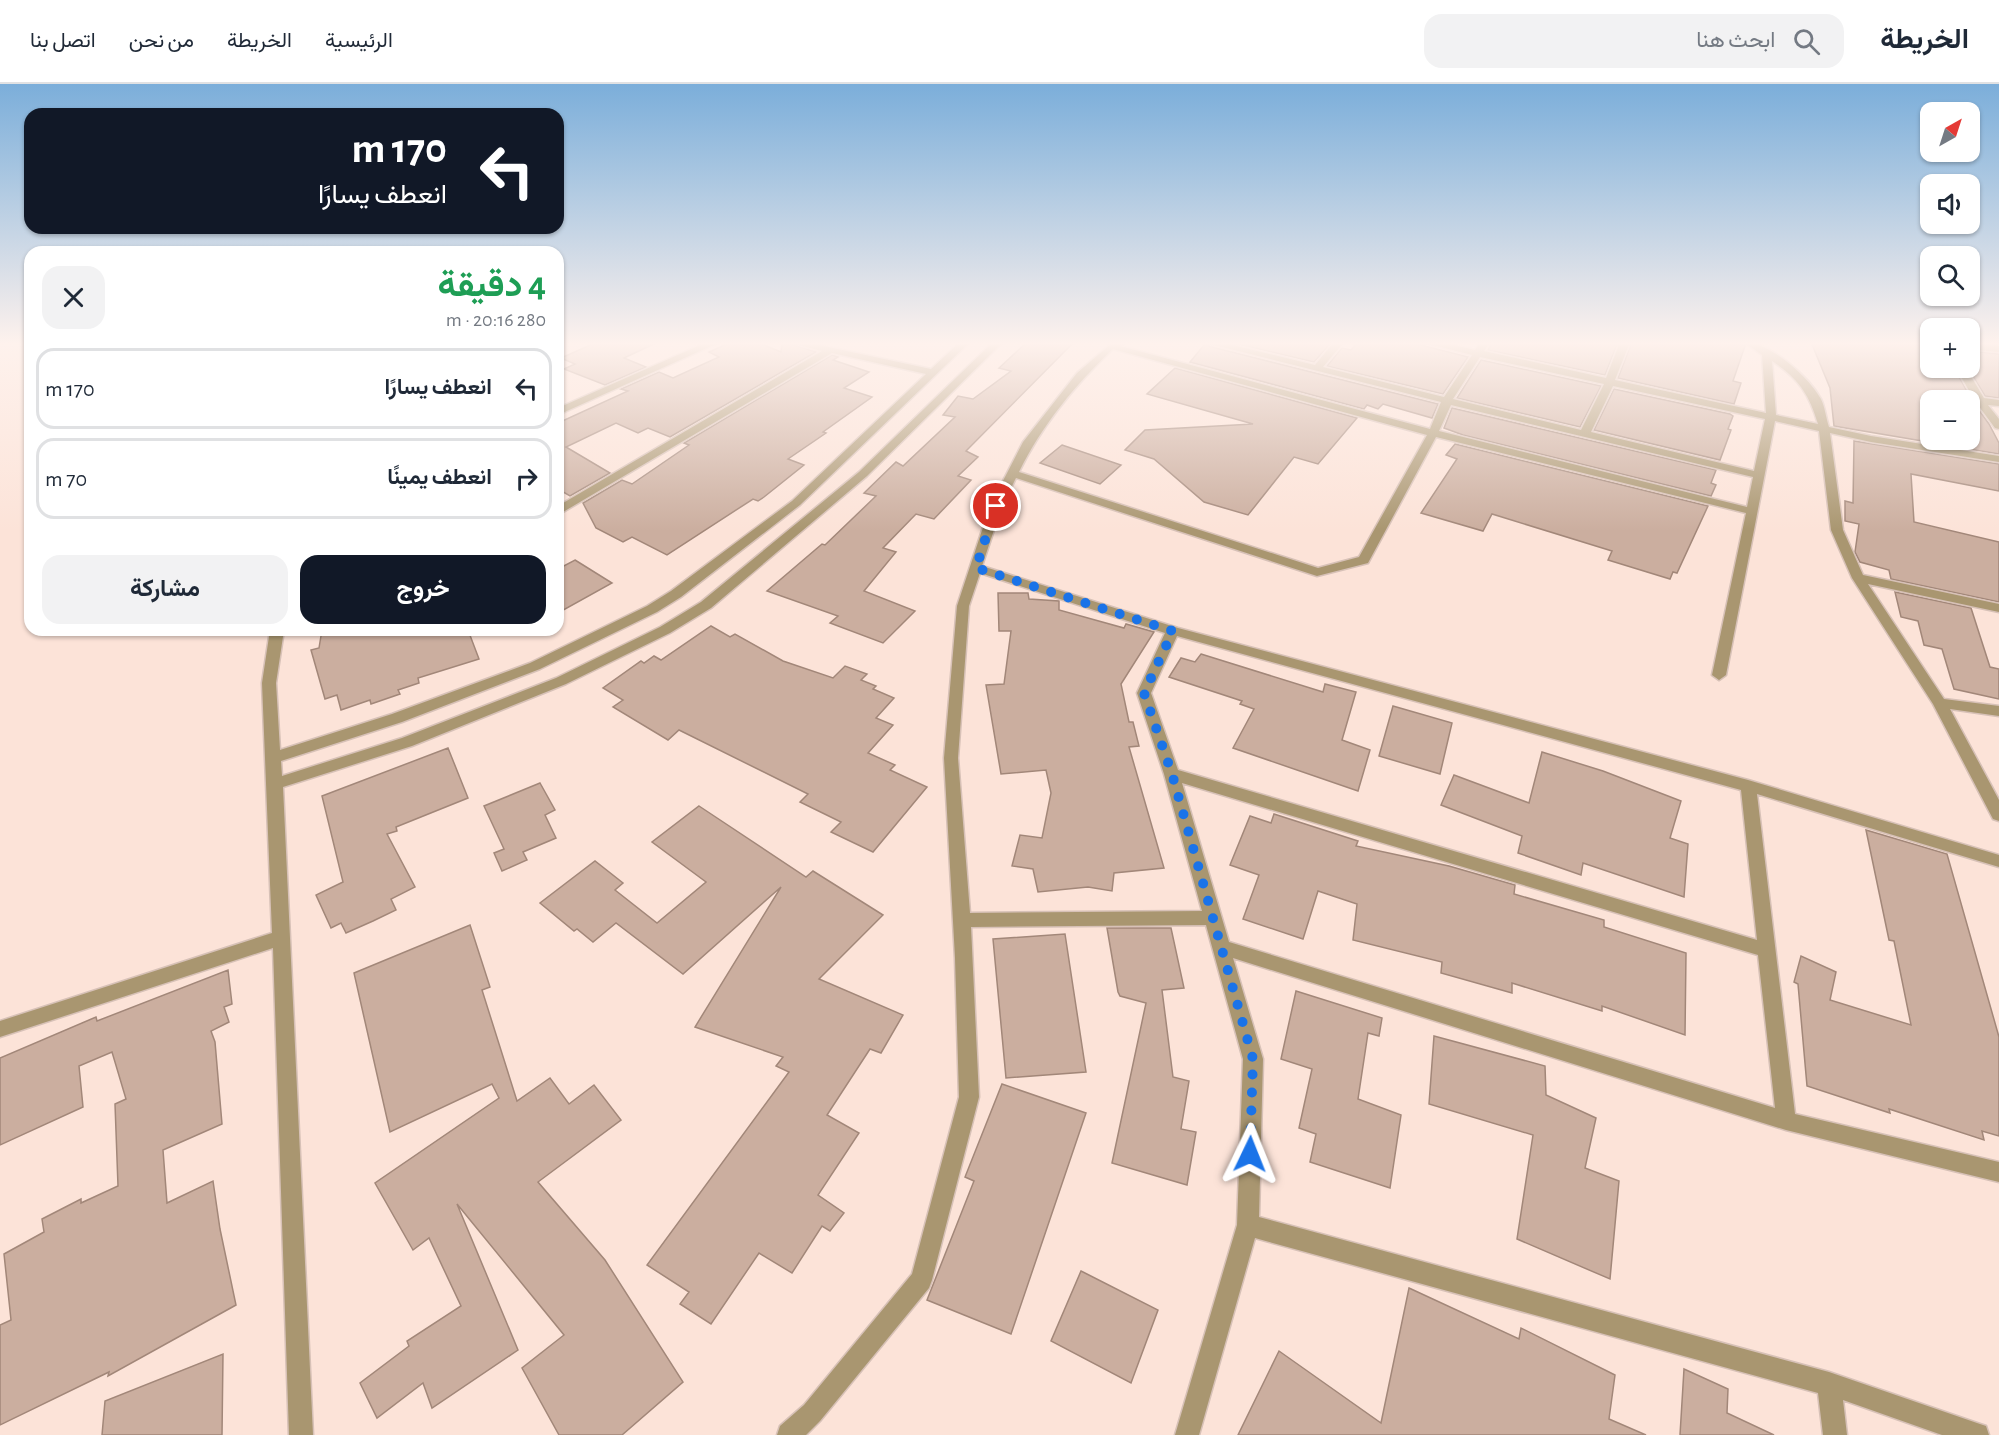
<!DOCTYPE html>
<html lang="ar">
<head>
<meta charset="utf-8">
<style>
  :root { --surface:#fff; --page:#f2f2f3; --text:#1f2937; --muted:#747a83; --line:#e0e1e3; --accent:#111827 }
  body { margin:0; font-family:"Alegreya Sans",Vazirmatn,sans-serif; background:var(--page); color:var(--text); direction:rtl; height:100vh; display:flex; flex-direction:column; font-size:22px; white-space:nowrap }
  * { box-sizing:border-box; margin:0 }
  p { font-size:20px; color:var(--muted) }
  .icon { flex:none; width:33px; height:33px; fill:none; stroke:currentColor; stroke-width:2; stroke-linecap:round; stroke-linejoin:round }
  .map { position:relative; flex:1; overflow:hidden; direction:ltr }
  .drawer { position:absolute; left:24px; top:162px; width:540px; height:390px; display:flex; flex-direction:column; background:var(--surface); border-radius:18px; box-shadow:0 2px 4px #0004; direction:rtl }
  .drawer>* { flex:none }
  .guide { position:absolute; left:24px; top:24px; width:540px; height:126px; border-radius:18px; box-shadow:0 2px 4px #0004; direction:rtl; background:#111827; color:#fff; overflow:hidden }
  .needle { width:39px; rotate:39deg }
  .fabs { position:absolute; left:1920px; top:18px; display:grid; gap:12px }
  .fabs a { display:grid; place-items:center; width:60px; height:60px; border-radius:12px; background:var(--surface); box-shadow:0 2px 4px #0004; font-size:30px }
  .pin { position:absolute; display:grid; place-items:center; width:51px; height:51px; color:#fff; margin:-26px; border:3px solid #fff; border-radius:50%; box-shadow:0 2px 6px #0007 }
  .me { position:absolute; width:66px; margin:-33px; rotate:2deg; stroke-linejoin:round; filter:drop-shadow(0 0 4px #0008) }
  .turn { display:flex; align-items:center; gap:21px; height:126px; padding:0 18px; font-size:27px }
  .turn .icon { width:78px; height:78px; stroke-width:2.5 }
  .turn b { display:block; font-size:42px; line-height:51px }
  .round { display:grid; place-items:center; flex:none; width:63px; height:63px; border-radius:18px; background:var(--page) }
  .head { display:flex; align-items:center; justify-content:space-between; height:102px; padding:0 18px }
  h1 { font-size:36px; font-weight:700; line-height:45px; color:#1e9e55 }
  .primary-button { display:flex; gap:12px; margin-top:auto; padding:12px 18px }
  .primary-button a { flex:1; height:69px; border-radius:18px; background:var(--accent); color:#fff; font-size:24px; font-weight:700; line-height:69px; text-align:center }
  .primary-button a+a { background:var(--page); color:var(--text) }
  ul { padding:0; list-style:none }
  li { display:flex; align-items:center; gap:18px; height:81px; margin:0 12px 9px; padding:0 6px; border:3px solid var(--line); border-radius:18px }
  li div { flex:1 }
  li b { display:block; font-size:22px }
  li em { font-style:normal }
  header { display:flex; align-items:center; gap:36px; box-sizing:border-box; height:84px; padding:0 30px; background:var(--surface); border-bottom:2px solid var(--line) }
  header strong { font-size:28px }
  nav { display:flex; gap:33px; margin-inline-start:auto; font-size:21px }
  .search { width:420px; height:54px; background:var(--page); display:flex; align-items:center; gap:15px; box-sizing:border-box; padding:0 21px; border-radius:18px; color:var(--muted); font-size:22px }
  .map>svg:first-child { display:block }
  .building { fill:#cbae9f; stroke:#a28779; stroke-width:1.5; fill-rule:evenodd }
  .lines { fill:none; stroke-linecap:round; stroke-linejoin:round }
  .street-casing { stroke:#d7c1b7; stroke-width:3 }
  .street { fill:#a99670; fill-rule:evenodd }
  .route { stroke:#1a73e8; stroke-width:10; stroke-dasharray:0 18 }
</style>
</head>
<body>
<header>
<strong>الخريطة</strong>
<div class="search"><svg class="icon" aria-label="search" viewBox="0 0 24 24"><circle cx="10" cy="10" r="6"/><path d="M15 15l6 6"/></svg>ابحث هنا</div>
<nav><a>الرئيسية</a><a>الخريطة</a><a>من نحن</a><a>اتصل بنا</a></nav>
</header>
<div class="map">
<svg width="1999" height="1351" viewBox="0 0 1999 1351">
  <rect width="100%" height="100%" fill="#fce3d8"/>
  <g class="building">
    <polygon points="597,258 658,258 624,274 646,283 605,301 564,285 575,280 561,274"/>
    <polygon points="731,258 757,258 781,268 782,258 785,258 816,268 670,353 648,344 638,349 616,339 566,363 610,389 570,412 558,405 558,339 628,307 621,305 659,288 673,294 719,273 709,268"/>
    <polygon points="1027,258 1074,258 966,367 978,373 958,392 971,396 934,435 916,430 883,464 896,468 864,507 915,527 883,559 830,539 838,532 767,507 822,460 825,461 876,412 864,409 896,378 903,382 955,333 943,331 958,312 973,315 1011,287 999,284"/>
    <polygon points="1230,258 1323,258 1330,260 1314,278"/>
    <polygon points="1358,258 1409,258 1468,273 1443,310 1327,282 1342,264 1351,266"/>
    <polygon points="1492,258 1618,258 1605,291 1488,266"/>
    <polygon points="1632,258 1742,258 1745,262 1733,297 1741,299 1734,320 1618,294"/>
    <path d="M1811 258H1930V284H1954L1973 318 1989 340 1999 359V370L1834 342 1830 304ZM1930 316H1970V356H1930Z"/>
    <polygon points="1204,261 1438,320 1432,334 1383,320 1378,325 1367,321 1364,325 1190,278"/>
    <polygon points="1970,267 1999,270 1999,314 1985,312 1968,284"/>
    <polygon points="832,271 838,273 833,276 869,288 844,304 872,313 823,348 826,349 788,375 804,381 764,413 758,417 753,415 667,471 632,453 623,458 596,444 583,419 622,396 632,400 689,361 684,359"/>
    <polygon points="1481,276 1601,302 1580,343 1457,314"/>
    <polygon points="1175,284 1357,334 1318,380 1294,373 1248,431 1204,418 1154,375 1125,366 1145,346 1253,340 1147,310"/>
    <polygon points="1614,305 1730,330 1733,332 1728,345 1731,346 1720,376 1594,346"/>
    <polygon points="1452,324 1716,386 1711,399 1716,401 1711,412 1463,351 1444,344"/>
    <polygon points="1854,357 1999,380 1999,407 1911,390 1914,438 1999,458 1999,518 1891,495 1889,486 1860,478 1855,468 1859,440 1845,437 1845,417 1853,419"/>
    <polygon points="1455,360 1708,422 1677,489 1673,488 1670,495 1608,476 1612,467 1492,430 1483,447 1421,429 1457,375 1446,371"/>
    <polygon points="1062,361 1121,381 1100,400 1040,379"/>
    <polygon points="575,476 612,499 558,529 558,485"/>
    <polygon points="1895,508 1971,524 1990,583 1999,585 1999,615 1954,605 1942,565 1924,561 1918,537 1901,533"/>
    <polygon points="998,509 1028,509 1029,515 1059,517 1059,526 1124,544 1126,540 1154,548 1121,600 1129,638 1133,638 1139,662 1129,663 1164,784 1114,789 1112,807 1088,803 1038,808 1033,785 1012,782 1020,751 1042,754 1051,709 1046,686 1001,690 986,601 1004,600 1011,547 999,547"/>
    <polygon points="711,542 730,553 735,550 783,577 833,594 845,582 867,590 861,596 876,602 873,605 894,614 876,634 893,641 868,669 895,681 890,686 927,703 873,768 831,748 841,738 800,718 808,710 679,646 668,656 613,623 623,616 603,604 641,577 644,579 654,572 661,576"/>
    <polygon points="322,546 468,546 479,575 418,594 419,599 398,606 400,610 371,620 370,616 341,626 337,611 325,615 311,566 319,564"/>
    <polygon points="1201,570 1323,608 1325,600 1356,608 1342,656 1370,666 1358,707 1233,664 1254,625 1240,620 1242,617 1169,593 1181,574 1195,578"/>
    <polygon points="1393,622 1452,639 1440,690 1379,672"/>
    <polygon points="448,664 468,714 396,743 397,747 387,750 415,803 391,815 396,826 373,837 346,849 341,839 331,844 316,811 343,798 322,712"/>
    <polygon points="1542,668 1603,687 1681,717 1670,754 1688,760 1684,813 1583,779 1581,791 1518,769 1522,752 1441,721 1454,691 1529,719"/>
    <polygon points="540,699 555,726 545,731 556,754 523,768 527,776 502,787 494,769 504,765 484,722"/>
    <polygon points="699,722 806,793 813,787 883,831 819,895 903,931 881,969 870,965 827,1031 859,1049 818,1111 844,1129 830,1147 822,1142 792,1189 759,1169 711,1240 680,1220 689,1208 647,1181 789,988 776,982 783,973 695,943 781,803 683,890 616,839 593,858 577,845 574,847 540,819 595,777 623,799 615,806 657,839 706,798 652,758"/>
    <polygon points="1274,730 1358,757 1356,762 1449,782 1515,801 1514,810 1604,836 1604,843 1686,869 1685,951 1602,922 1602,927 1512,899 1512,909 1441,889 1442,878 1353,856 1357,820 1318,807 1303,855 1243,835 1259,791 1230,781 1250,732 1271,739"/>
    <polygon points="1866,746 1947,770 1999,953 1999,1052 1982,1047 1984,1056 1889,1025 1890,1029 1807,1002 1798,900 1794,898 1801,872 1836,888 1830,916 1911,941 1894,857 1889,856"/>
    <polygon points="470,841 490,903 482,906 517,1017 550,994 569,1020 594,1001 621,1036 538,1098 605,1176 683,1298 622,1351 559,1351 522,1284 564,1251 457,1120 518,1266 432,1324 423,1299 377,1334 360,1299 409,1262 407,1257 461,1222 429,1154 413,1166 375,1099 499,1014 492,1000 390,1048 354,889"/>
    <polygon points="1107,844 1171,844 1184,904 1162,906 1173,993 1189,997 1181,1045 1196,1048 1187,1101 1112,1079 1146,919 1120,912 1118,908"/>
    <polygon points="1065,850 1086,988 1006,994 993,855"/>
    <polygon points="228,886 232,920 224,923 229,938 211,947 215,958 222,1040 163,1066 167,1119 213,1097 220,1145 236,1221 108,1292 109,1288 0,1341 0,1241 11,1236 4,1170 44,1148 42,1135 81,1115 81,1119 118,1102 115,1020 126,1015 112,968 79,982 83,1023 0,1061 0,974 96,933 97,937"/>
    <polygon points="1296,907 1382,934 1379,952 1368,949 1358,1015 1401,1031 1390,1104 1310,1078 1316,1050 1299,1044 1312,985 1281,975"/>
    <polygon points="1434,952 1545,982 1546,1011 1596,1034 1585,1084 1619,1097 1610,1195 1517,1155 1533,1051 1429,1020"/>
    <polygon points="1002,1000 1086,1029 1011,1250 927,1216 974,1097 965,1093"/>
    <polygon points="1081,1187 1158,1226 1131,1299 1051,1257"/>
    <polygon points="1409,1204 1519,1255 1521,1244 1615,1291 1609,1335 1646,1351 1238,1351 1279,1267 1381,1339"/>
    <polygon points="223,1270 222,1351 102,1351 105,1317"/>
    <polygon points="1684,1285 1728,1305 1727,1329 1774,1351 1680,1351"/>
  </g>
  <g class="lines">
    <g class="street-casing">
      <g id="street">
        <polygon points="707,258 720,258 558,331 558,324"/>
        <polygon points="787,258 805,258 931,285 960,258 970,258 800,421 681,513 657,528 540,585 402,638 281,677 282,692 402,654 556,594 660,543 701,518 859,388 993,258 1003,258 867,392 711,524 670,549 566,600 412,662 283,703 313,1351 289,1351 273,864 0,953 0,937 272,849 262,599 270,546 284,546 276,599 280,666 392,630 530,579 647,522 671,507 792,417 926,290 832,269 558,431 558,422 822,267"/>
        <path d="M1113 258H1126L1120 262 1430 345 1441 318 1203 258H1220L1315 281 1334 258H1344L1323 283 1444 313 1472 271 1422 258H1440L1475 266 1480 258H1490L1484 267 1606 294 1620 258H1630L1615 296 1766 329 1762 271 1744 258C1770 258 1809 293 1821 315 1825 323 1826 334 1829 343L1871 352 1999 372V378L1871 358 1830 349 1843 446 1863 491 1999 520V528L1868 500 1944 615 1999 622V632L1950 625 1999 716V737L1993 735 1933 620 1852 494 1831 446 1819 347 1775 337 1726 591 1719 596 1712 591 1746 429 1436 353 1368 479 1317 492 1016 394 1002 422 982 482 1178 544 1748 696 1999 771V783L1757 710 1795 1030 1999 1078V1098L1786 1046 1233 874 1263 975 1259 1133 1829 1288 1977 1339 1986 1342 1989 1351H1942L1843 1316 1847 1351H1823L1818 1309 1255 1154 1199 1351H1175L1237 1141 1243 975 1206 841 971 843 979 1013 932 1196 929 1204 820 1337 806 1351H777L780 1342 804 1321 912 1190 959 1013 955 874 944 674 957 522 990 422 1023 358 1077 289ZM1113 265 1427 351 1359 473 1318 484 1019 388C1042 341 1075 301 1113 265ZM1480 273 1604 300 1581 346 1453 315ZM1772 277C1799 295 1809 310 1818 340L1776 331ZM1613 302 1765 335 1754 387 1591 348ZM1451 321 1753 393 1747 423 1439 347ZM980 489 1165 549 1137 609 1164 690 1202 827 970 829 958 674 969 522ZM1177 552 1741 706 1757 856 1178 686 1151 609ZM1182 699 1758 871 1775 1024 1229 858Z"/>
        <polygon points="1970,259 1999,262 1999,268 1970,265"/>
        <polygon points="1956,284 1966,284 1984,314 1999,316 1999,322 1988,321 1999,335 1999,345 1995,344 1975,317"/>
      </g>
    </g>
    <use href="#street" class="street"/>
  </g>
  <linearGradient id="sky" x2="0" y2="1"><stop stop-color="#7baeda"/><stop offset="0.58" stop-color="#fef2ed"/><stop offset="1" stop-color="#fef2ed" stop-opacity="0"/></linearGradient>
  <rect width="1999" height="447" fill="url(#sky)"/>
  <g class="lines">
    <polyline class="route" points="996,422 976,484 1173,547 1144,609 1172,690 1253,975 1250,1070"/>
  </g>
</svg>
<div class="fabs">
<a><svg class="needle" viewBox="-14 -14 28 28"><path d="M0-13l5 13h-10z" fill="#e53935"/><path d="M0 13l5-13h-10z" fill="#747a83"/></svg></a>
<a><svg class="icon" aria-label="sound" viewBox="0 0 24 24"><path d="M4 9h4l5-4v14l-5-4H4zM17 9q2 3 0 6"/></svg></a>
<a><svg class="icon" aria-label="search" viewBox="0 0 24 24"><circle cx="10" cy="10" r="6"/><path d="M15 15l6 6"/></svg></a>
<a>+</a>
<a>−</a>
</div>
<div class="pin" style="left:996px;top:422px;background:#d93025"><svg class="icon" aria-label="arrive" viewBox="0 0 24 24"><path d="M6 21V4h12l-3 4 3 4H6"/></svg></div>
<svg class="me" style="left:1250px;top:1070px" viewBox="-20 -20 40 40"><path d="M0-17L14 15 0 8-14 15z" fill="#1a73e8" stroke="#fff" stroke-width="4"/></svg>
<div class="guide">
<div class="turn"><svg class="icon" aria-label="left" viewBox="0 0 24 24"><path d="M17 20v-9H6M10 6l-5 5 5 5"/></svg><div><b>170 m</b>انعطف يسارًا</div></div>
</div>
<section class="drawer">
<div class="head"><div><h1>4 دقيقة</h1><p>280 m · 20:16</p></div><a class="round"><svg class="icon" aria-label="close" viewBox="0 0 24 24"><path d="M6 6l12 12M18 6L6 18"/></svg></a></div>
<ul>
<li><svg class="icon" aria-label="left" viewBox="0 0 24 24"><path d="M17 20v-9H6M10 6l-5 5 5 5"/></svg><div><b>انعطف يسارًا</b></div><em>170 m</em></li>
<li><svg class="icon" aria-label="right" viewBox="0 0 24 24"><path d="M7 20v-9h11M14 6l5 5-5 5"/></svg><div><b>انعطف يمينًا</b></div><em>70 m</em></li>
</ul>
<div class="primary-button"><a>خروج</a><a>مشاركة</a></div>
</section>
</div>
</body>
</html>
